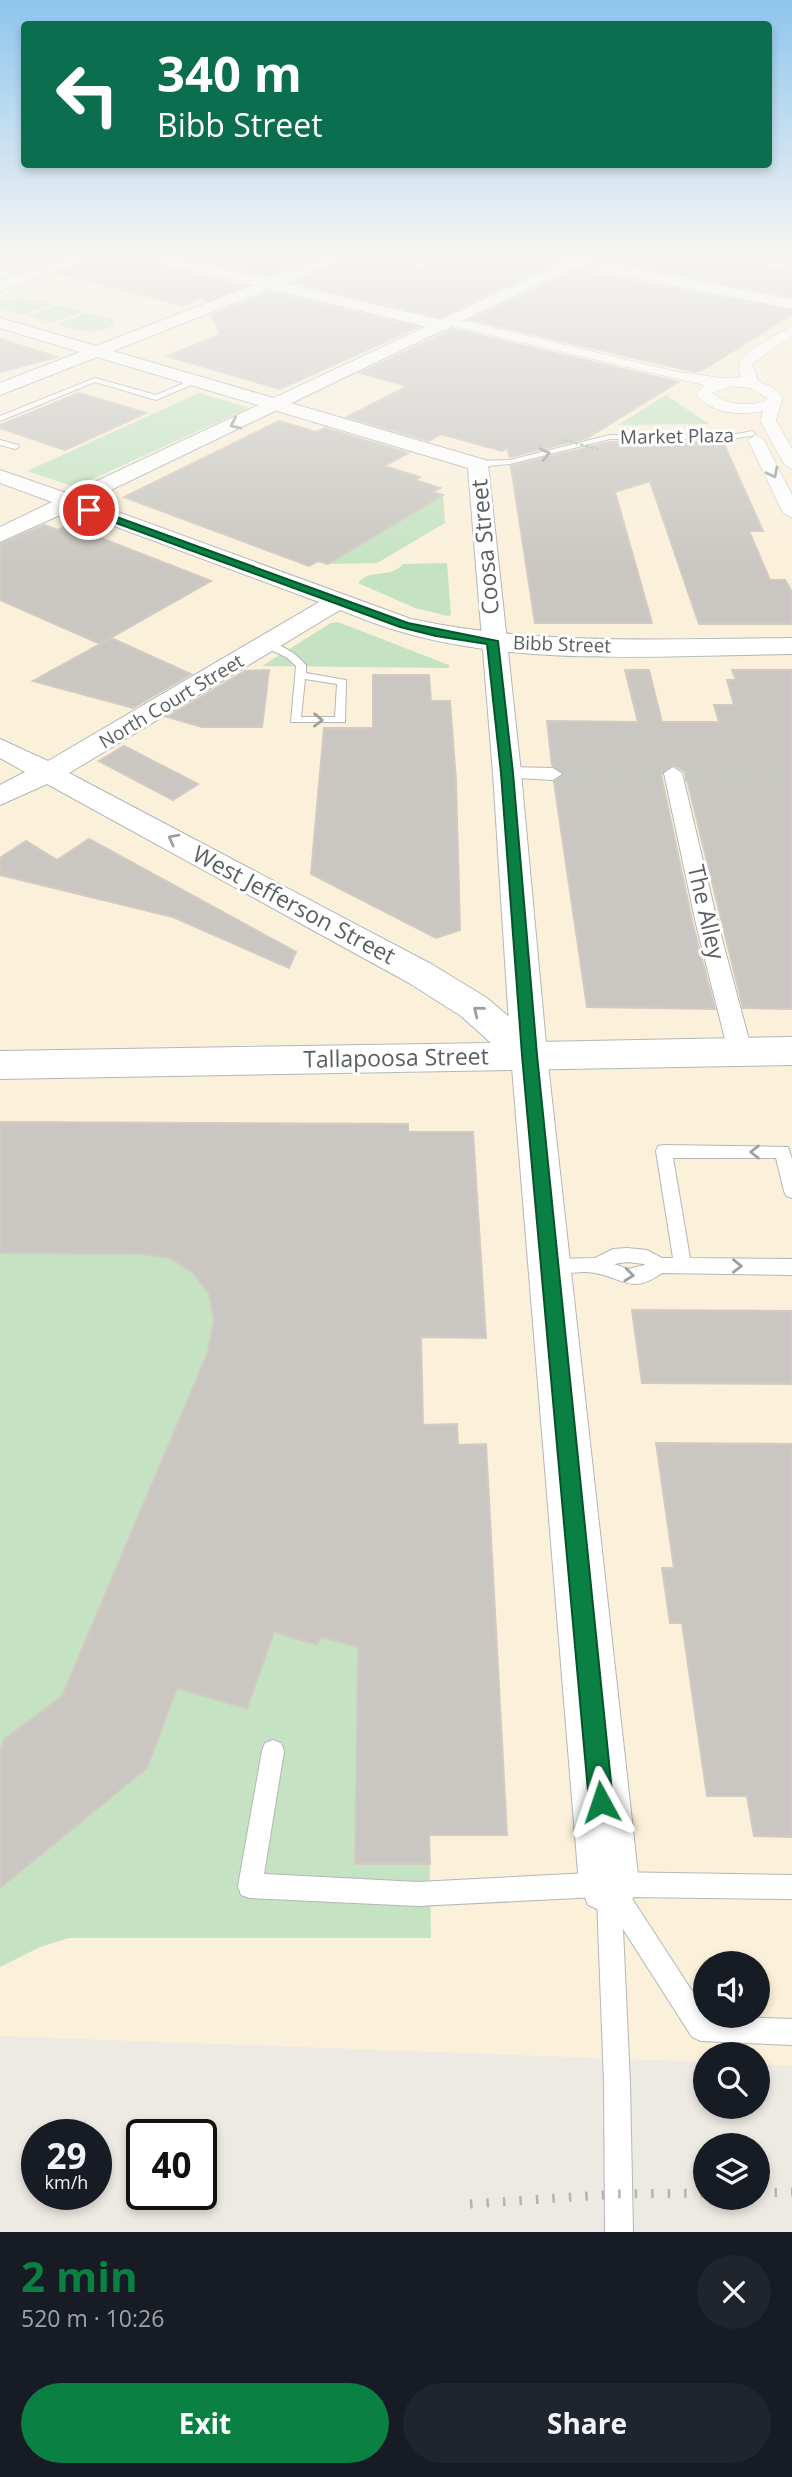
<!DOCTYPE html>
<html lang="en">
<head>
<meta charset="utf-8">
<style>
  :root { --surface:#171b24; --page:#20242c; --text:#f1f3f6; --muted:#9ea1a6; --accent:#0b8043 }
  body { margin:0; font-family:"Open Sans",sans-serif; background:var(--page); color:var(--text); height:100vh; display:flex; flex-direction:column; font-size:26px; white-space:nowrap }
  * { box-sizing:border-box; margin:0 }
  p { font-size:23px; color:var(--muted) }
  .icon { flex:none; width:38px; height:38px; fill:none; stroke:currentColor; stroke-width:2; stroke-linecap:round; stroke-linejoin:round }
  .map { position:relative; height:2232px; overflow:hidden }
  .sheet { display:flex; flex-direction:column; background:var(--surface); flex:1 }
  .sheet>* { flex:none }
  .top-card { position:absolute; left:21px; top:21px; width:751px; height:147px; border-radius:7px; box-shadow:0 4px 10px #0003; background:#0b6e4f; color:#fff; overflow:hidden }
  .buttons { position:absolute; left:693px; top:1951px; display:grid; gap:14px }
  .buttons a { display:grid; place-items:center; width:77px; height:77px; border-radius:50%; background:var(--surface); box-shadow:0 4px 10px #0003; font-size:35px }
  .speed { position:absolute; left:21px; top:2119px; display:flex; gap:14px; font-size:35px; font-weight:700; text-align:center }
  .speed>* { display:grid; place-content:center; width:91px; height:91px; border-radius:50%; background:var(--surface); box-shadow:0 4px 10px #0003; line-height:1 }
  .speed small { font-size:18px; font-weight:400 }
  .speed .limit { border:4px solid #111; border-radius:10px; background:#fff; color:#111 }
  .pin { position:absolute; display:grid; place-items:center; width:60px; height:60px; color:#fff; margin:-30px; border:4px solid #fff; border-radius:50%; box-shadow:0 2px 7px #0007 }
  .me { position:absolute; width:77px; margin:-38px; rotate:355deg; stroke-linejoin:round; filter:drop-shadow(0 0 5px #0008) }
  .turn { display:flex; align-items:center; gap:24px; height:147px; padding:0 21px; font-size:32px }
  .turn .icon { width:91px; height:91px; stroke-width:2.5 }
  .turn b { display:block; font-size:49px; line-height:60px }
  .round { display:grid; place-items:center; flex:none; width:74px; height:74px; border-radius:37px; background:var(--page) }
  .summary { display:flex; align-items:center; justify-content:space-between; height:119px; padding:0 21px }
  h1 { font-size:42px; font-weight:700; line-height:52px; color:var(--accent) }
  .cta { display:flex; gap:14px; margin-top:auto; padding:14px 21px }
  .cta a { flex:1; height:80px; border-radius:42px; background:var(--accent); color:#fff; font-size:28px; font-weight:700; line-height:80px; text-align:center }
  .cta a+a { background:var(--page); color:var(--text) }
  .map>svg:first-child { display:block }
  .commercial { fill:#fbf0da; fill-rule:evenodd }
  .green { fill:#c5e3c2 }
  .building { fill:#cac7c2; stroke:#d1cbc2; stroke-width:2 }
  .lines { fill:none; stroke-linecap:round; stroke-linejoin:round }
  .pedestrian-tunnel { stroke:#c8c8c3; stroke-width:18; stroke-dasharray:18 9; stroke-linecap:butt }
  .service-casing { stroke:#b4b6ba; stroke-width:2 }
  .pedestrian-casing { stroke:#b4b6ba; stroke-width:2 }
  .minor-casing { stroke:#b4b6ba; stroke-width:1 }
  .tertiary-casing { stroke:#b4b6ba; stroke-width:2 }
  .secondary-casing { stroke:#b2b7ba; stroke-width:2 }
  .service { fill:#fff; fill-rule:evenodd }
  .pedestrian { fill:#fff; fill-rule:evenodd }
  .minor { fill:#fff; fill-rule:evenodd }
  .tertiary { fill:#fff; fill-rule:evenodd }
  .secondary { fill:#fff; fill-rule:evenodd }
  .rail { stroke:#b2b3b3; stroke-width:9; stroke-dasharray:2.5 14; stroke-linecap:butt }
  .path-bridge { stroke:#9dc5a4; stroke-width:2.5; stroke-dasharray:3.5 2; stroke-linecap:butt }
  .oneway { stroke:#9da0a1 }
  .route { fill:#0b8043; stroke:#07532c; stroke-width:2 }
  .labels { text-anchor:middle; stroke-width:6; stroke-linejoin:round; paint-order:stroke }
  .far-street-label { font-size:19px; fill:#5b6063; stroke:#fff }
  .street-label { font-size:23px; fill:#5b6063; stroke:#fff }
</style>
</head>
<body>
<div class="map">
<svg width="792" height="2232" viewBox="0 0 792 2232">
  <rect width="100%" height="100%" fill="#edeae3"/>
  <path class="commercial" d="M0 254H792V2066L758 2064V2054H705V2062L0 2036ZM705 1964H758V2016H705Z"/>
  <g class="green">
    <polygon points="21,297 55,304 22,315 0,308 0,302"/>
    <polygon points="59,305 83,312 51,323 27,316"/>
    <path d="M87 313 111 319 115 323C99 338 74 330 56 324Z"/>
    <polygon points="199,393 249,408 75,487 27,471"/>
    <polygon points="666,395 709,424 618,425"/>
    <polygon points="443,495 445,523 377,563 328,564"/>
    <path d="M447 563 451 615 448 616 415 608 358 583C370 568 391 579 403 564Z"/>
    <polygon points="338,622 449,665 449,668 262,666 331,623"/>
    <polygon points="0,1122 408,1124 408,1132 473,1132 410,1337 422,1379 423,1425 457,1424 458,1445 486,1444 507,1835 429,1835 431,1938 69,1938 40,1947 0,1967"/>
  </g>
  <g class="building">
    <polygon points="18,254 71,254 33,267 17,263"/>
    <polygon points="106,254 133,254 136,260 244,286 206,301 204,296 182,305 58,273"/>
    <polygon points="175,254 321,254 323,255 268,276"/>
    <polygon points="454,254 503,254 552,265 440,317 293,282 346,260 356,263 366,258 380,260 412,265 418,270"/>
    <polygon points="631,254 783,254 763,266 792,272 792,296 630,265"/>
    <polygon points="574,270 792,311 792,314 704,369 695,372 471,320"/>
    <polygon points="270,292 418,327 280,389 167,356 220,335 212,315"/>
    <polygon points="453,329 678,382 587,438 510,457 507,448 502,451 441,434 429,441 347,417 408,386 360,373"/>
    <polygon points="0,339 57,357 0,372"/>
    <polygon points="79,393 146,413 65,450 0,428 0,425"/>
    <polygon points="279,421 316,432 325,428 408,453 384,466 420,477 415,480 440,488 433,492 443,495 328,564 318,561 309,566 124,497"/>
    <polygon points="610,442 723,442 763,531 749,531 770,580 785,580 792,592 792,624 699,624 650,481 615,492 652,623 535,623 511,466"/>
    <polygon points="44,525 58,530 68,525 211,581 100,644 0,600 0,544"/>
    <polygon points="111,638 191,674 133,708 33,681"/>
    <polygon points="269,670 262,727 202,727 167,717 245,671"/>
    <polygon points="625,670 649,670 662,722 719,722 714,705 734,705 727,680 736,680 732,670 792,670 792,1009 743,1008 685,772 674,765 661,774 693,925 715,1009 587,1007 554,782 564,773 552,765 547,721 638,722"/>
    <polygon points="373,675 429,675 431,701 450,701 456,781 460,930 436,938 311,874 324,728 373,728"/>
    <polygon points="124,746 198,784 173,800 99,761"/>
    <polygon points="89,839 296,952 289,968 173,917 0,875 0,858 26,841 57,860"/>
    <polygon points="0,1122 408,1124 408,1132 473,1132 486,1338 421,1337 423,1425 457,1424 458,1445 486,1444 507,1835 429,1835 430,1864 355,1864 358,1647 321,1637 317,1645 274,1632 247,1709 177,1688 147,1768 0,1888 0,1751 4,1739 62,1696 208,1352 214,1319 209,1294 193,1273 170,1258 142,1254 0,1253"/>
    <polygon points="632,1310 792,1311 792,1384 642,1383"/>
    <polygon points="656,1443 792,1444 792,1837 754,1836 747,1796 707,1796 682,1623 670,1623 662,1568 674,1568"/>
  </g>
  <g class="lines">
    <g class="pedestrian-tunnel">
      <polyline points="685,772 792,773"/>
      <polyline points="553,774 660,773"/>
    </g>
    <g class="service-casing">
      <g id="service">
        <polygon points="438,254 447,254 419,267 414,266"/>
        <polygon points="0,271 23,278 24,279 21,281 0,275"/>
        <polygon points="95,378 156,395 196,378 203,380 156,400 95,382 0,421 0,416"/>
        <polygon points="753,431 756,435 731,439 610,439 510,464 478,467 474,464 478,461 510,460 610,435 731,435"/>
        <polygon points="0,440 18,445 19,447 15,449 0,445"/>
        <path d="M262 642C278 641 296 653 306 665V673L346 680 345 722H291L296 666 286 657 262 646ZM305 679 337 684 335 717H301Z"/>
        <path d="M664 1145 788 1147 792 1159V1198L786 1196 784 1191 776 1158H673L690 1258 792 1259V1275L662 1273C632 1295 623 1278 595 1273 582 1270 565 1274 551 1275L545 1272 542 1267 545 1262 551 1259 595 1258 613 1249 627 1248 647 1250 662 1258H673L656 1151 658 1146ZM627 1262 644 1264 645 1265 628 1269 614 1264Z"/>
        <polygon points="273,1740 281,1743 284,1751 264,1874 418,1882 609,1872 792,1875 792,1899 631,1897 705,2011 705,2016 792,2019 792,2045 701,2041 692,2037 623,1929 630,2083 633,2232 605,2232 604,2083 597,1897 418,1906 250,1898 241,1895 238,1886 262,1751 265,1743"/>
      </g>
    </g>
    <g class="pedestrian-casing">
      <g id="pedestrian">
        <polygon points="507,767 553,768 562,774 553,780 500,777 498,773 500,769"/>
        <polygon points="673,767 682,773 718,924 752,1051 748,1057 740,1060 732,1057 728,1051 696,924 664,773"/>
      </g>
    </g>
    <g class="minor-casing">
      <g id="minor">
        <path d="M453 318 678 372 722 378 742 377 739 372 740 360 752 349 792 326V336L752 364 758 381 774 388 783 397 776 420 792 449V469L784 464 760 420 763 411C739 416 712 414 696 394L704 385 448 325 446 322ZM731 386 750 388 767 398 766 401C747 406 728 406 712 393Z"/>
        <polygon points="756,435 764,440 792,495 792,518 783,513 748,440"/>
      </g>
    </g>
    <g class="tertiary-casing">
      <g id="tertiary">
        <polygon points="81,254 104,254 0,291 0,281"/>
        <polygon points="135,254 162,254 268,279 333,254 354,254 285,283 450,322 452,326 444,331 270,289 113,351 485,460 488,464 521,773 547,1055 639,1884 630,1905 609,1914 588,1905 579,1884 511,1055 493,773 468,468 97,357 0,395 0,383 80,352 0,328 0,318 96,346 253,285 137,257"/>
        <polygon points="527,254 559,254 792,299 792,309 534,258"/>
      </g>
    </g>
    <g class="secondary-casing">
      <path id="secondary" d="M581 254H601L88 501 411 619C537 646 664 639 792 638V654C664 655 519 668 395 630 377 625 359 617 340 610L69 773 433 965 487 998 538 1042 792 1037V1065L0 1079V1051L491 1043 461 1016 409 983 47 784 0 805V785L25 772 0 758V739L48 761 319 602 71 510 0 542V527L52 502 0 483V470L69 494Z"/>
    </g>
    <use href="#service" class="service"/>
    <use href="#pedestrian" class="pedestrian"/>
    <use href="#minor" class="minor"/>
    <use href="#tertiary" class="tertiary"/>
    <use href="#secondary" class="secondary"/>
    <g class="rail">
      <polyline points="758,2193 792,2192"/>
      <polyline points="470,2204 617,2194 705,2193"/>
    </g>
    <polyline class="path-bridge" points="564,440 598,449"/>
  </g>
  <defs><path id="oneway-chevron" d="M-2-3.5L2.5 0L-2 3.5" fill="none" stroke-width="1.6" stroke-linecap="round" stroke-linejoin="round" transform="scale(1.75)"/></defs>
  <g class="oneway">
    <use href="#oneway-chevron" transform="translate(235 424) rotate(155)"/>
    <use href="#oneway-chevron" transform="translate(545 454) rotate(-12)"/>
    <use href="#oneway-chevron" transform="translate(773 473) rotate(63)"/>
    <use href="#oneway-chevron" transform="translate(318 720) rotate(1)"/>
    <use href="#oneway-chevron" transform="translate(173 839) rotate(-152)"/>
    <use href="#oneway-chevron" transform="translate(478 1011) rotate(-141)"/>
    <use href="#oneway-chevron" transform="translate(755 1152) rotate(-180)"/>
    <use href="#oneway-chevron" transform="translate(737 1266) rotate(1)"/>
    <use href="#oneway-chevron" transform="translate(629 1275) rotate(6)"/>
  </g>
  <linearGradient id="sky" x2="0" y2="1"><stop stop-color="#8ec5ee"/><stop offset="0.45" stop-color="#f7f6f2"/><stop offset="1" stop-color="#f7f6f2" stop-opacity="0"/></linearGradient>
  <rect width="792" height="567" fill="url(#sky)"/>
  <polygon class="route" points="86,508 92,508 408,623 498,641 513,773 537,1055 613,1802 609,1811 601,1814 593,1811 589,1802 522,1055 501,773 487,644 436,636 400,627 86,512"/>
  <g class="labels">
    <g class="far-street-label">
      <text transform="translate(677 436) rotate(-1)" y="7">Market Plaza</text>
      <text transform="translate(562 644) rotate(2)" y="7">Bibb Street</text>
      <text transform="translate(171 701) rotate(-31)" y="7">North Court Street</text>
    </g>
    <g class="street-label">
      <text transform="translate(485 547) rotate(-95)" y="8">Coosa Street</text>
      <text transform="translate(294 905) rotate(28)" y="8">West Jefferson Street</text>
      <text transform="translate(706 912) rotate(77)" y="8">The Alley</text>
      <text transform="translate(396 1058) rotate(-1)" y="8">Tallapoosa Street</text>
    </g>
  </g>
</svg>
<div class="buttons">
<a><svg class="icon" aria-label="sound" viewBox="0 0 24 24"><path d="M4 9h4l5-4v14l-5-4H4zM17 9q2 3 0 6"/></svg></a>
<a><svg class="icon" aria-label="search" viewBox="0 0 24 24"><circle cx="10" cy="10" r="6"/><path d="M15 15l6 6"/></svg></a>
<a><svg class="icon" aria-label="layers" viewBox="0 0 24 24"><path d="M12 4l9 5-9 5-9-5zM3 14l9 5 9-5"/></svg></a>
</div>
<div class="speed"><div>29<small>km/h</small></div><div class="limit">40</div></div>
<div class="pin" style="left:89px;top:510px;background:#d93025"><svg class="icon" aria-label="arrive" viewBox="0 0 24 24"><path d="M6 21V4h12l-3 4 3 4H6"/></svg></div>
<svg class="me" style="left:601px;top:1802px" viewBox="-20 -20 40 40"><path d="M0-17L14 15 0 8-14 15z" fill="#0b8043" stroke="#fff" stroke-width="4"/></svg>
<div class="top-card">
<div class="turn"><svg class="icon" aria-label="left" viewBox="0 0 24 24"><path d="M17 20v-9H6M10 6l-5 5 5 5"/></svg><div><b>340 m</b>Bibb Street</div></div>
</div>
</div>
<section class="sheet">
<div class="summary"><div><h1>2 min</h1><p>520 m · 10:26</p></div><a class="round"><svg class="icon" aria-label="close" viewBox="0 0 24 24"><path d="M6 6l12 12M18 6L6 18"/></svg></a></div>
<div class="cta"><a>Exit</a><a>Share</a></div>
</section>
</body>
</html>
